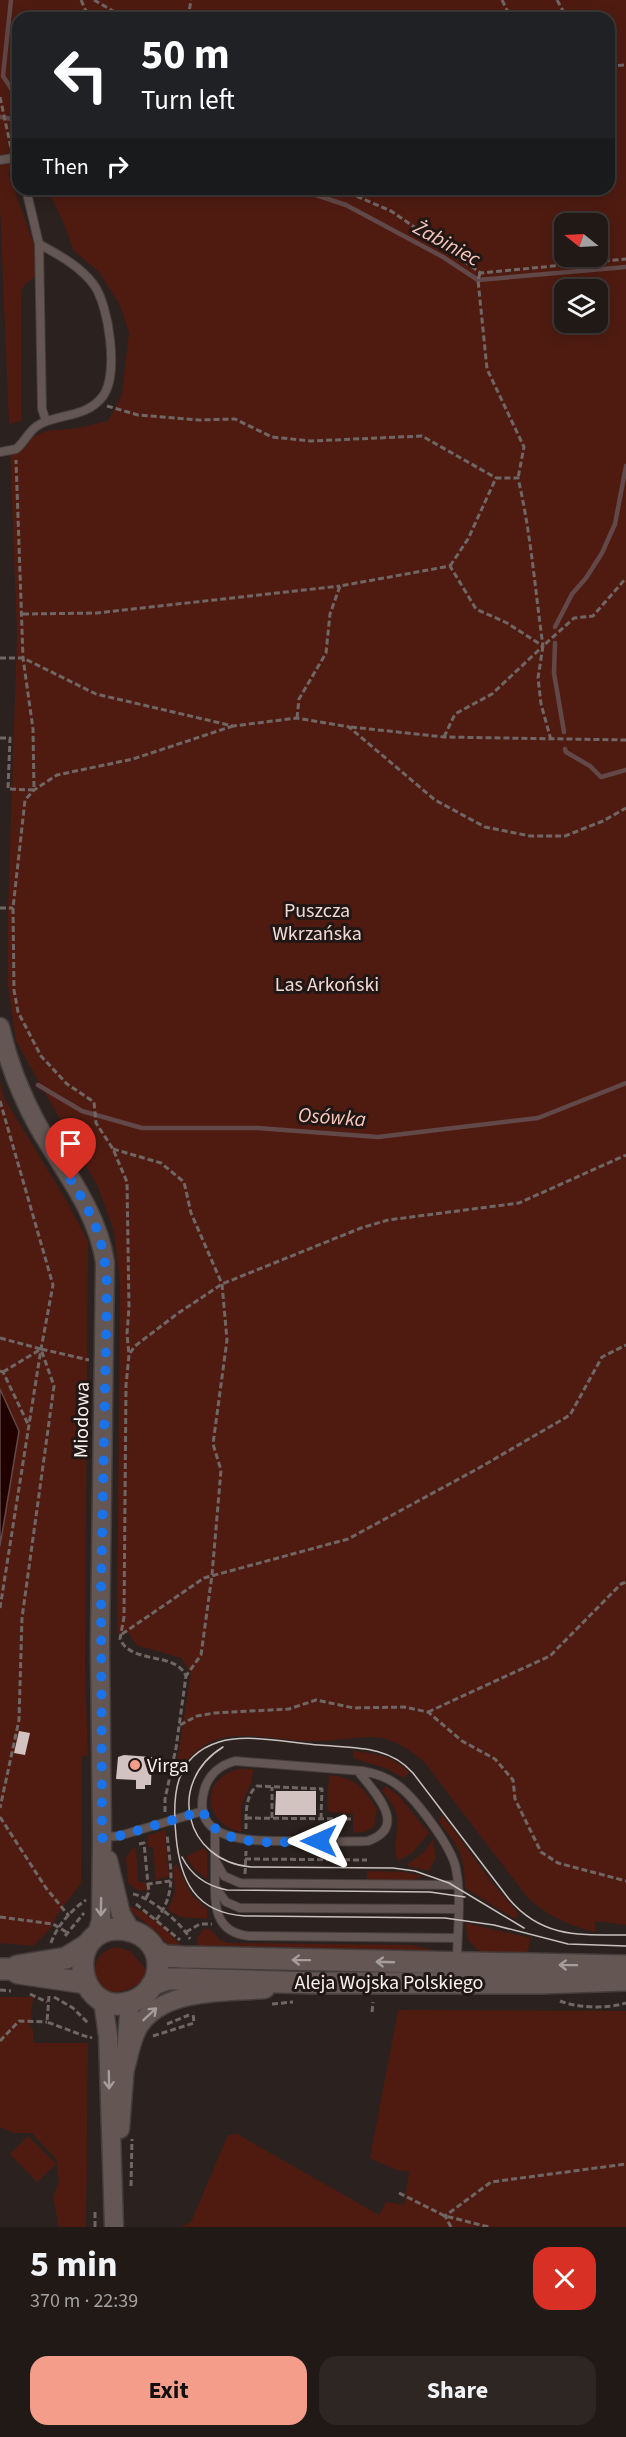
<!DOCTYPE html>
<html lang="en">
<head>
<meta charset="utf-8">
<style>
  :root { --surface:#201916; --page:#2d2623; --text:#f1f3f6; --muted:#a2a0a1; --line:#3d3835; --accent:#f49d8b }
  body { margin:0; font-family:"Source Sans 3",sans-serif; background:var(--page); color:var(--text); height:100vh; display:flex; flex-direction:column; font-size:22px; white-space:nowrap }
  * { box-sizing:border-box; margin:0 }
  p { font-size:20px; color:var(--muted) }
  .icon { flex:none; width:33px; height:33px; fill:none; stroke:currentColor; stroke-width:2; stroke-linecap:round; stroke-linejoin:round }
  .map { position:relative; height:2227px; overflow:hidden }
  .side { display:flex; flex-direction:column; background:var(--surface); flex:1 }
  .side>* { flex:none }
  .guide { position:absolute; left:12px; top:12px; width:603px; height:183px; border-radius:18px; box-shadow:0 3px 15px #0003,0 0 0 2px var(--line); background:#202124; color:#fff; overflow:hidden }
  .needle { width:39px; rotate:288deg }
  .fabs { position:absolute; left:554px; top:213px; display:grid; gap:12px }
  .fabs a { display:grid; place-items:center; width:54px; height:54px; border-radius:12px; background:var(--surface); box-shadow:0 3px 15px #0003,0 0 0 2px var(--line); font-size:30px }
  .pin { position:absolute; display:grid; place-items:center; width:51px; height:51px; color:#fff; margin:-62px -26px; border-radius:50% 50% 50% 0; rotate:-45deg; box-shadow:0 0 6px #0007 }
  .pin .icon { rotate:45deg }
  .me { position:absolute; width:66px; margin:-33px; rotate:270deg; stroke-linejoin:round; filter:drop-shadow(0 0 4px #0008) }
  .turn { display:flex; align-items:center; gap:21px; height:126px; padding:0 30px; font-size:27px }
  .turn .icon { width:78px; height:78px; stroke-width:2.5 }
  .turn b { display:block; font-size:42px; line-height:51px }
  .then { display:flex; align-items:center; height:57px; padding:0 30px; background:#0003; gap:12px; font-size:22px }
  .round { display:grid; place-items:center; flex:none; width:63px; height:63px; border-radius:18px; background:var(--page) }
  .headline { display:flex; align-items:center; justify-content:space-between; height:102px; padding:0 30px }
  h1 { font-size:36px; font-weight:700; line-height:45px }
  .cta { display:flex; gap:12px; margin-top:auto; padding:12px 30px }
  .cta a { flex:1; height:69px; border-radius:18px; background:var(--accent); color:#111; font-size:24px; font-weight:700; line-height:69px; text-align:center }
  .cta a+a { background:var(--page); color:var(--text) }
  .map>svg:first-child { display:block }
  .green { fill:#4f1b11; fill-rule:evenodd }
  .water { fill:#210000; stroke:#624848; stroke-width:1.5 }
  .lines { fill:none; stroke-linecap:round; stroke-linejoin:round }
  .stream { stroke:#624848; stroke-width:4.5 }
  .building { fill:#d2c3c0 }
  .service-casing { stroke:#453d3b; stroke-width:10 }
  .tertiary-casing { stroke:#453d3b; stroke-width:21 }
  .secondary-casing { stroke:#453d3b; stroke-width:24 }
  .path { stroke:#706765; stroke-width:3; stroke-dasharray:6 3; stroke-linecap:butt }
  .service { stroke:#635653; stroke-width:8 }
  .tertiary { stroke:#635653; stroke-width:18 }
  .secondary { stroke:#635653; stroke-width:21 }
  .tram { stroke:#c9c1bf; stroke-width:1.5 }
  .oneway { stroke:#a69c99 }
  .route { stroke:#1a73e8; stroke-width:10; stroke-dasharray:0 18 }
  .poi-dot { fill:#f49d8b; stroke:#211715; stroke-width:2 }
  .labels { text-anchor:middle; stroke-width:6; stroke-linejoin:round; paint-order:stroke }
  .park-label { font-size:20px; fill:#f2d9d3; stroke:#211715 }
  .street-label { font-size:20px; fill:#f8f1ef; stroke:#211715 }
  .poi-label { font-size:20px; fill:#f8f1ef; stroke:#211715; text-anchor:start }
  .water-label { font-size:21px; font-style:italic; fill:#f9c8bd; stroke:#211715 }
</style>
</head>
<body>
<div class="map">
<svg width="626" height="2227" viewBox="0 0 626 2227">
  <rect width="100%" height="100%" fill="#2b211e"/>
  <g class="green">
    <path d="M0 0H626V1925L595 1921V1932C569 1926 546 1915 527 1897L425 1763C380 1723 366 1741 313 1741 259 1741 211 1716 177 1776L175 1775 191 1673 181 1658 136 1645 129 1633H117L120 1284 114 1231 98 1187 16 1041 8 985V909L17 636 10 447 46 431 78 428 108 421 122 395 129 333 120 305 99 272 74 251 62 219 47 189H609V18H18V171L8 172 38 256 37 275 25 284 21 291V421L9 424 0 207ZM564 224H597V256H564ZM564 290H597V322H564Z"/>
    <polygon points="0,1082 4,1098 66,1200 88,1242 85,1670 88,1756 82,1756 81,1883 57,1915 50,1929 33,1946 0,1943 0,1546 19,1431 0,1389"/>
    <path d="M354 1751C375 1754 394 1755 409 1773L403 1778 388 1769 353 1758Z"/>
    <path d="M238 1769H253L252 1781 241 1806V1832C203 1823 199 1780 238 1769Z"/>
    <path d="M329 1775C357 1778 362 1787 377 1809L374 1827 364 1832 353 1833V1814L329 1812 327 1806Z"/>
    <path d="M386 1786 399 1796 429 1833 412 1853 398 1861C391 1844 401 1828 396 1811 393 1804 387 1797 382 1791Z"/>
    <path d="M441 1813 490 1880 518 1913 515 1919 465 1888C464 1854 460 1849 440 1823Z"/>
    <polygon points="165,1830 169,1876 156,1880 153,1847 148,1847 147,1836"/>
    <polygon points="433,1839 436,1857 429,1871 408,1866 408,1864 424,1852"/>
    <polygon points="133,1848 136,1848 138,1882 146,1882 147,1891 137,1890 128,1883 126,1858"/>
    <polygon points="203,1848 207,1852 207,1879 195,1870 186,1857"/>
    <polygon points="177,1865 191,1894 207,1909 207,1919 180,1917 168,1910 175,1892 173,1866"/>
    <polygon points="367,1871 404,1872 423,1876 410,1881 367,1880"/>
    <path d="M128 1906C146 1910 168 1930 179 1944L178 1949C166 1945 162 1937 153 1929 144 1920 134 1917 128 1906Z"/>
    <polygon points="465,1923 531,1938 527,1953 522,1958 482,1954 468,1940"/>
    <polygon points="203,1929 210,1929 220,1940 228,1943 412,1945 437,1951 430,1955 198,1950 197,1939"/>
    <path d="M117 1947 130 1951 147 1970C146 1978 140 1983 133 1987 97 2008 77 1955 117 1947Z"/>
    <polygon points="0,1997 33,1997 30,2027 33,2030 33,2043 88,2043 86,2227 59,2227 53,2197 59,2182 56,2159 32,2133 14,2133 0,2127"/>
    <polygon points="398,2010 626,2011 626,2227 181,2227 191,2222 228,2135 237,2134 379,2215 386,2202 404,2205 409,2172 394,2169 370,2158"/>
    <polygon points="28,2136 56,2164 37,2182 10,2154"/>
  </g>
  <polygon class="water" points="0,1389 19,1431 0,1546"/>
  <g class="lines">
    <g class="stream">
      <polyline points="11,0 3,76 18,99"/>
      <polyline points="0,117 18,120"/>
      <polyline points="298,189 346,205 443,257 478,280 626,267"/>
      <polyline points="555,627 572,594 586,578 602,553 615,524 626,466"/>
      <polyline points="555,643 554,673 564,732"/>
      <polyline points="565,749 566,752 590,766 601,777 626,770"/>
      <polyline points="38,1085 82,1111 142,1128 257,1128 378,1137 538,1118 626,1083"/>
    </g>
  </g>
  <g class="building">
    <polygon points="19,1731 30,1733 25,1755 14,1753"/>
    <polygon points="124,1755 152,1757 151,1785 145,1785 145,1789 136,1789 136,1780 116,1779 118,1757"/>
    <polygon points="276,1791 316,1791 316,1815 275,1815"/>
  </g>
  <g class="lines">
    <g class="service-casing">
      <g id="service">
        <polyline points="0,160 13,158 18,170"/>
        <polyline points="26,189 39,244"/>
        <path d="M0 452 16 449C24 443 28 432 37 426 57 413 86 419 103 396 119 374 109 306 94 285 80 266 59 255 39 244L42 409 46 421"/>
        <path d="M358 1771C373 1791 410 1826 368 1841 345 1842 322 1841 299 1841 266 1840 189 1848 204 1791 208 1775 220 1765 235 1761L362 1771C374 1773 385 1776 396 1784 415 1797 452 1847 456 1869 462 1899 457 1932 457 1962"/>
        <path d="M215 1829C215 1844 215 1859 215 1873 215 1902 212 1932 249 1936L457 1938"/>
        <polyline points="104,1837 119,1836 203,1811"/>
        <polyline points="216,1862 224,1876 240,1883 458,1885"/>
        <polyline points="216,1888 226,1902 240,1908 457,1909"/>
      </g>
    </g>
    <g class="tertiary-casing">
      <g id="tertiary">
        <path d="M0 1027C8 1062 21 1095 38 1126 64 1171 97 1210 105 1262L100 1644 102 1838 101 1920 97 1934"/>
        <polyline points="108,1860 121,1914 131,1931"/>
        <polyline points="103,2001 108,2036 114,2227"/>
        <path d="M126 2066C129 2053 132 2037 139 2026 164 1988 224 1993 265 1989"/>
        <polyline points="120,2129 130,2002"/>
      </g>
    </g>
    <g class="secondary-casing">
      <g id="secondary">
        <path d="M116 1929C171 1929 171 1997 122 2004 77 2010 65 1932 116 1929Z"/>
        <polyline points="156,1951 165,1956 182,1957 626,1966"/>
        <polyline points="17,1966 66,1958 87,1945"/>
        <polyline points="0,1969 12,1969 18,1973 86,1983"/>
        <polyline points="152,1985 167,1979 182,1979 314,1983 542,1983 626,1980"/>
      </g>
    </g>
    <g class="path">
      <polyline points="81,0 89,18"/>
      <polyline points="94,0 125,18"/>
      <polyline points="502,0 511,18"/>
      <polyline points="557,0 567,18"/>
      <polyline points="188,18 191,0"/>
      <polyline points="609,66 626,65"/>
      <polyline points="0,97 11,148"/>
      <polyline points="340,189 391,211 481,273 626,259"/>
      <polyline points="480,273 478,280 487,369 524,447 518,478"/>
      <polyline points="107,406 138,415 199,420 235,419 272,437 311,441 422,436 496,478"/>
      <path d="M450 566 468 539 496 478H518C531 533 535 590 543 646"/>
      <polyline points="23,614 97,613 340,586"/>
      <polyline points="0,658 23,658 96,694 233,726 297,718 349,727 435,800 485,827 530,836 565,836 603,821 626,808"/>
      <polyline points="297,718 299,699 326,653 330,614 340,586 450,566 476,609 507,623 543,646"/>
      <polyline points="351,727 444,737 626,740"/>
      <polyline points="444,737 455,714 492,694 542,647"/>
      <polyline points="0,738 10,738 8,789 34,790 33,729 23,658 16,460"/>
      <polyline points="551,740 541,704 538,678 543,646 574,618 593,616 626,578"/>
      <polyline points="0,908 13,908"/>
      <polyline points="0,1101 53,1285 41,1349 0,1608"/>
      <polyline points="113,1149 161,1163 184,1182 191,1213 222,1284 227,1340 213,1444 221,1470 212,1575 201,1655 186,1676"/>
      <polyline points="0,1338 41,1349 54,1386 22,1618 19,1720 0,1808"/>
      <polyline points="130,1353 135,1346 177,1314 222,1284 361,1228 388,1220 519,1203 626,1155"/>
      <polyline points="0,1371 3,1372 28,1424"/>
      <polyline points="3,1372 41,1349 89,1360"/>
      <polyline points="122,1634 204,1578 348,1539 479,1468 570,1415 602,1357 626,1345"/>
      <polyline points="428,1712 550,1656 621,1584 626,1582"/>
      <polyline points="180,1725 197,1716 214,1713 289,1709 316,1700 354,1708 404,1707 428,1712 462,1741 495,1759 513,1780 515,1799 541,1852 558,1863 626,1881"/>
      <path d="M165 1812V1799L176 1748 186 1676C175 1651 132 1665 120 1639L124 1617 126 1385 129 1355 127 1334 129 1307 127 1182 113 1149 96 1123 94 1102 67 1084 41 1056 18 1012 14 990 13 908 25 800 34 790 57 775 133 759 233 726"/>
      <polyline points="0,1817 46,1888 69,1916"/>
      <polyline points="246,1818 353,1819"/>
      <polyline points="272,1818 272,1787"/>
      <path d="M246 1829C246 1815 245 1795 257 1786L322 1789 321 1818"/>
      <polyline points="139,1844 144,1843 148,1884 171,1881"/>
      <polyline points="245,1859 367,1860"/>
      <polyline points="245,1874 246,1851"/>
      <path d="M133 1894C150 1897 183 1924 190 1939"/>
      <polyline points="146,1898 149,1892 148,1884"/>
      <polyline points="136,1904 180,1940"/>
      <polyline points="0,1917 53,1924 68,1933"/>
      <path d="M156 1920C178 1892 170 1867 167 1834"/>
      <polyline points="186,1932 200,1924 212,1924"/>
      <polyline points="65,1936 84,1913"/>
      <path d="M51 1943C56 1927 72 1909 86 1900"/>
      <polyline points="0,1990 11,1991"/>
      <polyline points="30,1994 47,2002"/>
      <polyline points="49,1996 47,2022 90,2038 92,2037"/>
      <polyline points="54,1997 73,2008 89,2024"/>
      <path d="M560 2001C578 2008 608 2009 626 2003"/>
      <polyline points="272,2004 293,2002"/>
      <polyline points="372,2012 373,2002"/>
      <polyline points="167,2024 189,2015"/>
      <polyline points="153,2036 194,2023 193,2012"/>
      <polyline points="0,2041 19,2021 47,2022"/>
      <polyline points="131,2186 132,2139"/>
      <polyline points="399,2193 445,2216 489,2227"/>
      <polyline points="95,2227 95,2210"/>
      <polyline points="451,2227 445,2216 491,2182 626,2164"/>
    </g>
    <use href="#service" class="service"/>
    <use href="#tertiary" class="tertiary"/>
    <use href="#secondary" class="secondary"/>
    <g class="tram">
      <path d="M223 1747C166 1782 184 1861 251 1867L393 1868 415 1871 449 1883 524 1928"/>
      <path d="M182 1857C191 1875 207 1886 227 1890L430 1892 465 1897"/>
      <path d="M626 1935C579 1935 542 1938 509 1899L413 1773C389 1745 353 1748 319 1745 290 1743 247 1733 219 1742 174 1756 172 1796 176 1836 180 1880 195 1913 245 1916L445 1918 494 1925 568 1944 626 1946"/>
    </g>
  </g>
  <defs><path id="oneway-shaft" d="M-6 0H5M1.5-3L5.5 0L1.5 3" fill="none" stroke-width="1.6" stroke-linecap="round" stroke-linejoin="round" transform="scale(1.5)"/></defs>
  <g class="oneway">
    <use href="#oneway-shaft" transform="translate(101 1907) rotate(91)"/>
    <use href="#oneway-shaft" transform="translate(301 1960) rotate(-179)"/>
    <use href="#oneway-shaft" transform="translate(385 1962) rotate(-178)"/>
    <use href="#oneway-shaft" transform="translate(568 1965) rotate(-179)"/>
    <use href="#oneway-shaft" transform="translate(150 2014) rotate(-43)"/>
    <use href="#oneway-shaft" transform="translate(109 2080) rotate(89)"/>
  </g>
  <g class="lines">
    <path class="route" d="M71 1180C95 1219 104 1239 107 1286L101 1589 102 1838 119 1836 203 1811C217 1852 284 1841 319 1841"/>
  </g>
  <circle class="poi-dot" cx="135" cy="1765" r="6"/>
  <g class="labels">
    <g class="park-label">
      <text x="317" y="917">Puszcza<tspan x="317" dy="23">Wkrzańska</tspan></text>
      <text x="327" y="991">Las Arkoński</text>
    </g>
    <g class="street-label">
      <text transform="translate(81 1420) rotate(-89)" y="7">Miodowa</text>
      <text x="389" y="1989">Aleja Wojska Polskiego</text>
    </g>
    <g class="poi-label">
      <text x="147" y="1772">Virga</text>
    </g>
    <g class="water-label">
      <text transform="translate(447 243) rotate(29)" y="7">Żabiniec</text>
      <text transform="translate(332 1117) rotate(4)" y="7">Osówka</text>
    </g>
  </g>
</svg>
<div class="fabs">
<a><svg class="needle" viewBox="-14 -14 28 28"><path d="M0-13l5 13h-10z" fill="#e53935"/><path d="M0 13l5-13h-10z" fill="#a2a0a1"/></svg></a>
<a><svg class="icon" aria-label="layers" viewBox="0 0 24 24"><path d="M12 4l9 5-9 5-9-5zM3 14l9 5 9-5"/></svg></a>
</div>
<div class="pin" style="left:71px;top:1180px;background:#d93025"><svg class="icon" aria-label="arrive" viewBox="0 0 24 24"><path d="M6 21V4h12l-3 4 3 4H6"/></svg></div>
<svg class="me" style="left:319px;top:1841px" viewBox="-20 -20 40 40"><path d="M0-17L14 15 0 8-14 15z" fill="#1a73e8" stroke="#fff" stroke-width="4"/></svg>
<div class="guide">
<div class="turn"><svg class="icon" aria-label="left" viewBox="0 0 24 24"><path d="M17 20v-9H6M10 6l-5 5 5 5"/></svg><div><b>50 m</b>Turn left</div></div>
<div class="then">Then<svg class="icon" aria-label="right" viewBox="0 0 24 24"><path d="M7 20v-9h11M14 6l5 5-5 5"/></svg></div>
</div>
</div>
<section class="side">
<div class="headline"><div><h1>5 min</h1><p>370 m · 22:39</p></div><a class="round" style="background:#d93025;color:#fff"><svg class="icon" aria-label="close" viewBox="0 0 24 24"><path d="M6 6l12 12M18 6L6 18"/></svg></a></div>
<div class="cta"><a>Exit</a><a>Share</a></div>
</section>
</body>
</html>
